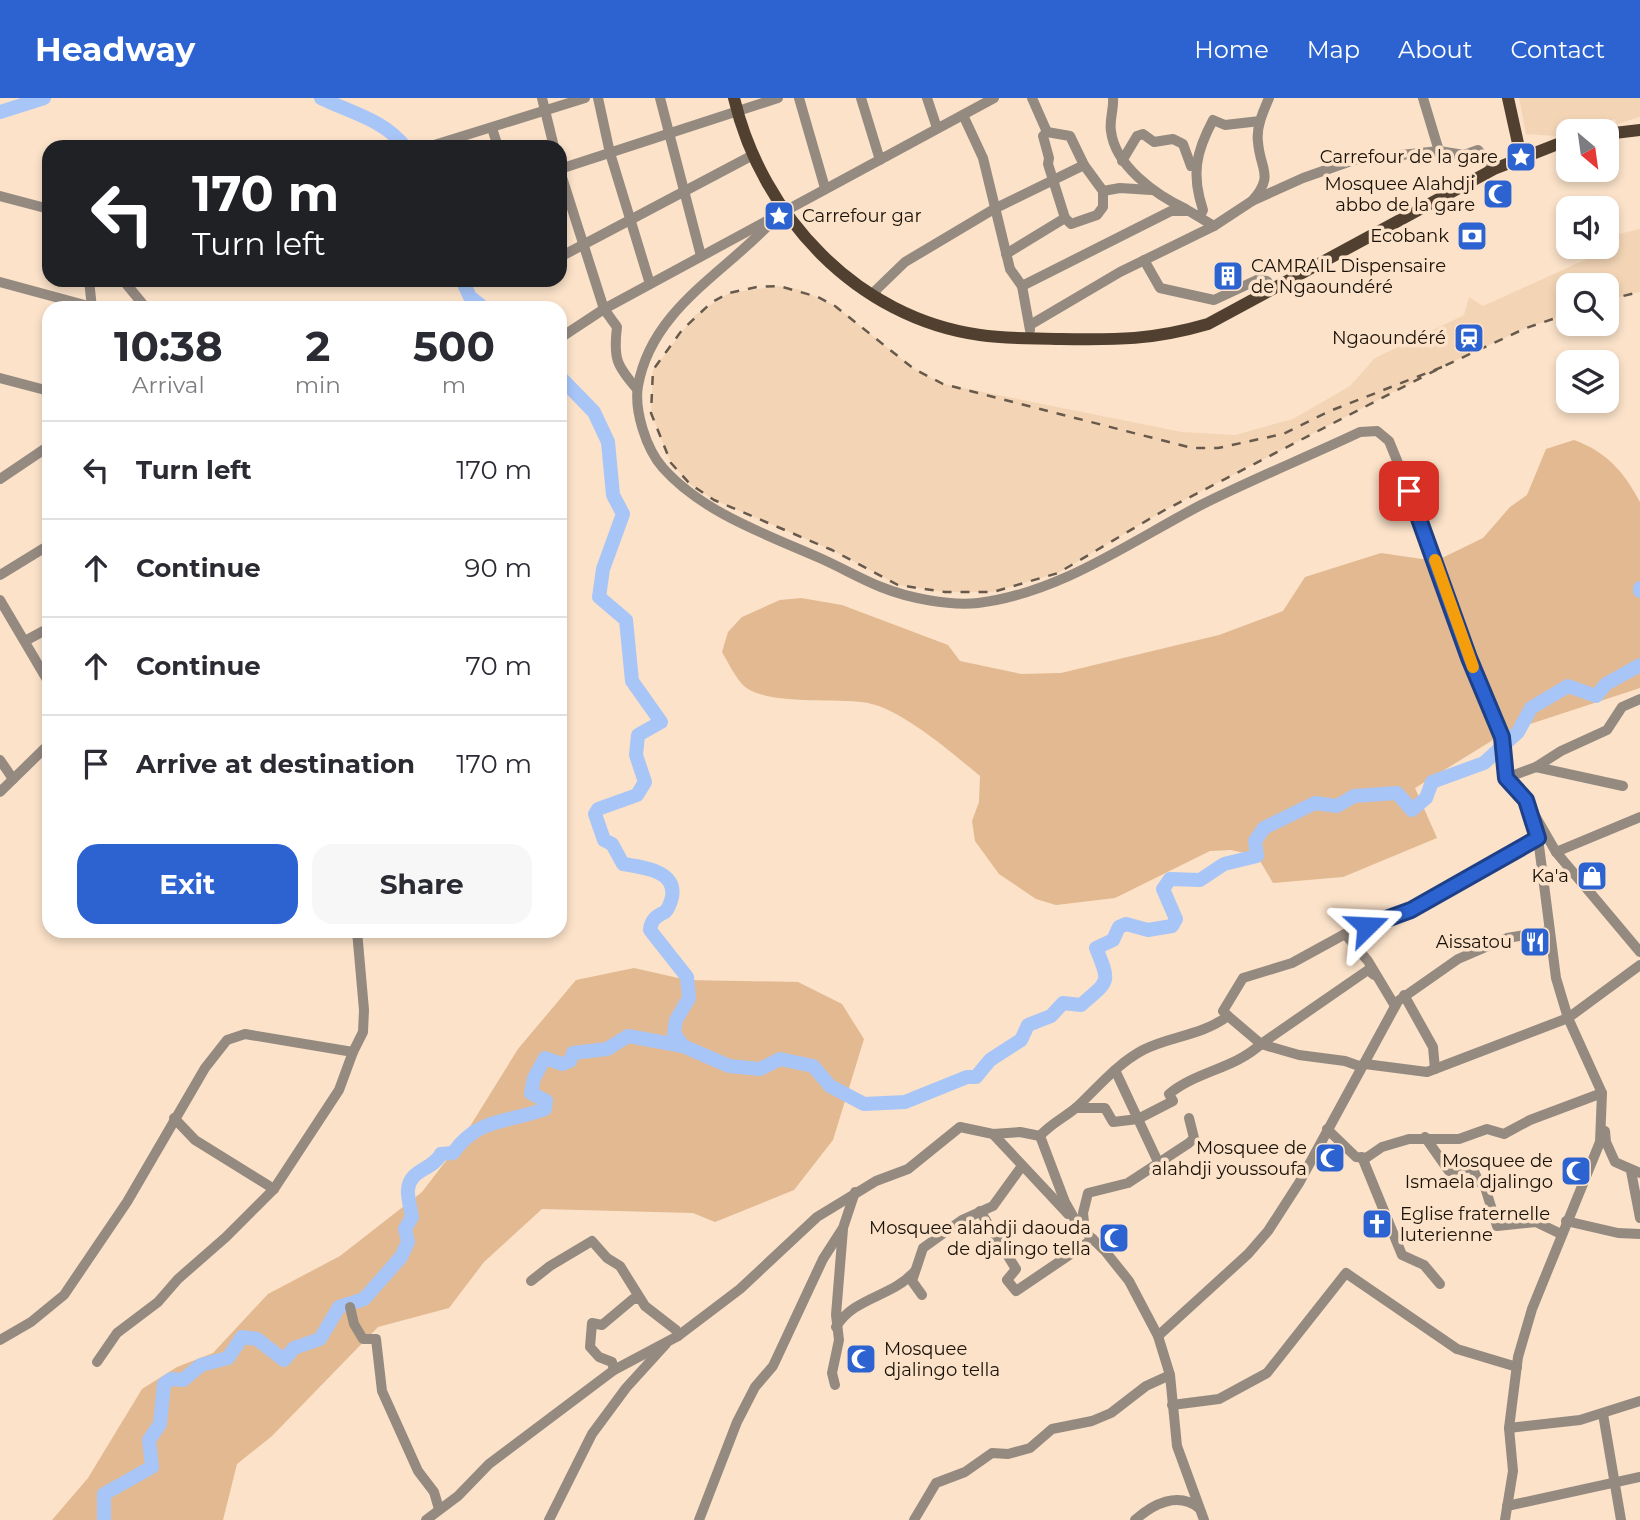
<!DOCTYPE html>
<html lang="en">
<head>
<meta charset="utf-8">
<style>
  :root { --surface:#fff; --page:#f7f7f7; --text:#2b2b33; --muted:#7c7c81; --line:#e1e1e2; --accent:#2c63d1 }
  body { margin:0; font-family:Montserrat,sans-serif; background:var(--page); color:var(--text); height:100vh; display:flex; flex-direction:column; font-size:26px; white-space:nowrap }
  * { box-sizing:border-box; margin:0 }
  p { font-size:23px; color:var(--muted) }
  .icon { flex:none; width:38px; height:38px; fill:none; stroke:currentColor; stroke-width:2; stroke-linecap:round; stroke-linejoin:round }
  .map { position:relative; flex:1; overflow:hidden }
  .side { position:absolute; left:42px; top:203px; width:525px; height:637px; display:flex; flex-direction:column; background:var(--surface); border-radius:21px; box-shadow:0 4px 10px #0003 }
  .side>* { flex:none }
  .banner { position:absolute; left:42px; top:42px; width:525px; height:147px; border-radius:21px; box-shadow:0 4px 10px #0003; background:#202124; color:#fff; overflow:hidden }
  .needle { width:46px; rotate:151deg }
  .tools { position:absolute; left:1556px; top:21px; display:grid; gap:14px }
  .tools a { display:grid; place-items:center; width:63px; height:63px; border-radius:14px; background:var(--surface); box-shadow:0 4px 10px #0003; font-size:35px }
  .pin { position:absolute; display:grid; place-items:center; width:60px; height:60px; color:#fff; margin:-30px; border-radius:14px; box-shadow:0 4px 10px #0006 }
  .me { position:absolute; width:77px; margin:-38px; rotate:69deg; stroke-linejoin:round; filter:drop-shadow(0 0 5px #0008) }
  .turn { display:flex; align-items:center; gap:24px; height:147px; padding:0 35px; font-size:32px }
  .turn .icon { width:91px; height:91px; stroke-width:2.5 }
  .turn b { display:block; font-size:49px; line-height:60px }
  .eta { display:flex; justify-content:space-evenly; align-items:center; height:119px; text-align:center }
  .eta b { font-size:42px; font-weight:700; line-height:49px }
  .button { display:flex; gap:14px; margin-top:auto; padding:14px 35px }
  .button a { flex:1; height:80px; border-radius:21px; background:var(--accent); color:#fff; font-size:28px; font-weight:700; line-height:80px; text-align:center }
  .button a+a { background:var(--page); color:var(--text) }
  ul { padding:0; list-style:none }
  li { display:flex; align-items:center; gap:21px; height:98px; padding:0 35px; border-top:2px solid var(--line) }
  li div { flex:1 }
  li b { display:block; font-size:26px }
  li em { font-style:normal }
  header { display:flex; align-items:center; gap:42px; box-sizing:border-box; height:98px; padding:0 35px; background:var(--accent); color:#fff }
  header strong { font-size:33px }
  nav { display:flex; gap:38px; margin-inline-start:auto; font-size:24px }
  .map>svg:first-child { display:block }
  .built { fill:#f3d5b6 }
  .green { fill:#e2b990 }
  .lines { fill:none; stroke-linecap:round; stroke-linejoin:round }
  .river { stroke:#a8c5f8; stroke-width:14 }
  .minor { stroke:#958a80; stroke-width:10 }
  .major { stroke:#51402f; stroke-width:12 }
  .rail { stroke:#67594b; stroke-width:2.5; stroke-dasharray:9 9; stroke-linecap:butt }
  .route-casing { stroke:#1d4088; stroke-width:18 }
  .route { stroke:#2c63d1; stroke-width:12 }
  .slow { stroke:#f59e0b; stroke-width:12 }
  .labels { text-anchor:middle; stroke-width:7; stroke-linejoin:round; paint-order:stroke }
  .poi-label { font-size:18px; fill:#1a1209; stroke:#fbe2c9; text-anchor:end }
</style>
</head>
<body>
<header>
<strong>Headway</strong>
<nav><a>Home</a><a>Map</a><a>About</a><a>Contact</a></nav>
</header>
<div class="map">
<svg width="1640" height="1422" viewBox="0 0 1640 1422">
  <rect width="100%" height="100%" fill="#fbe2c9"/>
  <g class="built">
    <polygon points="1519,0 1640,0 1640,19 1617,26 1615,21 1557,38 1526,36"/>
    <polygon points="1640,131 1640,194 1607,202 1606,187 1568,187 1568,216 1526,230 1442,269 1163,413 1058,475 993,494 945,494 898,487 832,452 714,402 690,386 671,365 651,315 653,272 695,217 729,195 779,188 801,192 835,208 914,271 943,286 1182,334 1235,337 1293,321 1350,288 1375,260 1464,217 1469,199 1483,208 1589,160 1588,149 1606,149 1607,139"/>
  </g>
  <g class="green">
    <path d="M1574 342C1607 354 1624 374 1640 404V590L1506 634 1415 690 1437 740 1343 779 1273 785 1257 758 1231 752 1210 753 1115 800 1056 807 1036 801 999 776 975 743 972 723 979 704 980 678C952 655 903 612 868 605 839 599 763 609 742 586 734 577 728 564 722 554L728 534 742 519 780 502 801 500 842 507 948 547 960 563 1021 576 1061 575 1219 537 1283 513 1305 479 1381 455 1422 461 1444 459 1483 440 1510 409 1527 397 1546 351Z"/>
    <polygon points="634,870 687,882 798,884 842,906 864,941 833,1042 794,1092 715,1124 693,1115 542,1111 484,1164 449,1210 378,1229 272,1338 237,1366 223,1422 52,1422 88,1380 142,1291 177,1269 213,1255 268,1196 340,1158 422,1094 459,1046 518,951 576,882"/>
  </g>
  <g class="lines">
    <g class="river">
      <path d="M321 0C349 14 385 22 405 49"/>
      <polyline points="0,14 44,0"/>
      <polyline points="462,182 470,199 484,210"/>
      <path d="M560 279 594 314 608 344 613 397 623 416 603 471 599 499 626 522 632 583 661 624 638 637 636 657 645 684 637 697 598 711 595 716 604 742 612 746 623 766C641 769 677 772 672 799 671 803 668 811 665 814 659 817 651 820 650 832L687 879 689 900 676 922 674 935 683 948"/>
      <polyline points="1640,490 1640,493"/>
      <path d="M104 1422V1396L152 1369 149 1342 160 1326 164 1286 171 1281 183 1282 201 1267 228 1260 242 1239 257 1241 284 1262 294 1250 320 1241 339 1209 364 1201 401 1159 408 1144 405 1131 412 1119C411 1111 407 1099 408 1091 410 1071 433 1072 441 1056L453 1055C478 1019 508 1025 545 1011L546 1003 531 995 534 980 545 960 562 966 570 963 573 955 607 951 628 938 683 948 729 968 760 971 780 961 813 968 830 988 864 1006 905 1004 967 979H976L990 962 1021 942 1028 927 1051 918 1063 905 1081 907C1109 882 1111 886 1096 850L1113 842 1119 829 1126 826 1148 832 1172 828 1176 821 1163 791 1170 781 1200 782 1224 766 1257 758 1255 743 1264 730 1315 705 1337 708 1354 698 1397 695 1412 712 1426 700 1432 684 1484 665 1518 634 1531 610 1568 588 1596 598 1606 586 1640 567"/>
    </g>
    <g class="minor">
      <polyline points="542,0 554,49"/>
      <polyline points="598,0 610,55 650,186"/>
      <polyline points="660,0 701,158"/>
      <polyline points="799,0 825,90"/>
      <polyline points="861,0 880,62"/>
      <polyline points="927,0 937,30"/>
      <polyline points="1032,0 1047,34 1043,38 1049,60 1048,66 1065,120 1071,126 1097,117 1103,109 1103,93"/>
      <path d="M1113 0C1114 11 1109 23 1111 33 1115 68 1156 97 1186 111"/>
      <polyline points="1423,0 1439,53"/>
      <polyline points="963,17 983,60 1010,171 1022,188 1030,232"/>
      <polyline points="492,30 498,49"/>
      <polyline points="1047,34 1070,38 1084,67 1103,93 1120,90 1151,92"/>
      <polyline points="431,48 585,0"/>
      <polyline points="1122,63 1137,38 1143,36 1154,44 1173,41 1183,46 1191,68 1195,67"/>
      <polyline points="560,71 778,0"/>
      <path d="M560 73 604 211 617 229C613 261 617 268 637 291"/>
      <polyline points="0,98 49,111"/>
      <path d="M1252 103C1275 77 1260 72 1258 44 1256 29 1263 14 1269 0"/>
      <path d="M780 115C731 172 652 208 638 288 634 312 646 351 663 370 703 415 768 437 822 461 842 470 861 481 881 489 908 500 949 508 978 505 1060 495 1130 444 1201 407 1253 381 1307 359 1360 334L1377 333 1389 343 1400 370 1469 560 1502 639 1506 680 1526 702 1556 754 1640 854"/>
      <path d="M1201 116 1203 112C1191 76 1196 54 1213 22L1225 27 1260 23"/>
      <polyline points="1006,156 1065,120"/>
      <polyline points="560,159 753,57"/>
      <polyline points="1144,162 1160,190 1214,202 1259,181 1267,183 1271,191"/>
      <polyline points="89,182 92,210"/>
      <polyline points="123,182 146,210"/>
      <polyline points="0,184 92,209"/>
      <polyline points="1022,188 1171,113 1189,113 1214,128"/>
      <polyline points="876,200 876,192 905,164 994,111 1084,67"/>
      <polyline points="1030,227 1120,174 1214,128 1252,103 1303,80 1354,62 1439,53 1464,57 1478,52 1494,71"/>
      <polyline points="560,240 604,211 994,0"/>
      <polyline points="0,280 49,293"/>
      <polyline points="0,381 49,348"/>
      <polyline points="0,477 49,447"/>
      <polyline points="0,502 49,585"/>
      <polyline points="25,543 49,530"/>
      <polyline points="0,662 13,681"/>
      <polyline points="1536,669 1561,653 1607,632 1622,609 1640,601"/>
      <polyline points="1506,680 1536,669 1623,688"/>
      <polyline points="0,694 49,646"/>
      <polyline points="1556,754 1640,719"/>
      <polyline points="1345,836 1368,863 1395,908"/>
      <polyline points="1404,897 1433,949 1435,971"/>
      <polyline points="1228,918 1261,946 1368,872 1374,877"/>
      <polyline points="1115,972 1159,1066"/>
      <path d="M1076 1010H1105L1113 1024 1138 1021 1173 1003 1169 996C1197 973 1234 971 1261 946L1299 957 1345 963 1359 968 1365 966 1427 974 1568 920 1640 867"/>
      <polyline points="174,1020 195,1042 274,1091"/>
      <polyline points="1327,1031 1356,1059 1366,1060 1382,1049 1409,1041 1459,1041 1487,1031 1504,1036 1530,1022 1602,995"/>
      <polyline points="1605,1033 1606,1044 1615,1064 1640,1075"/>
      <polyline points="993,1036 1068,1116"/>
      <polyline points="1425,1039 1449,1073 1472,1069 1479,1084 1484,1086 1497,1128 1536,1124 1561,1136"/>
      <polyline points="1362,1059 1402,1157 1424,1167 1440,1186"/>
      <polyline points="1631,1073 1640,1120"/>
      <polyline points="980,1113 1016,1171 1007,1182 1016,1193 1093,1141"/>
      <polyline points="1566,1123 1618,1135 1640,1136"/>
      <polyline points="1085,1134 1083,1115 1088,1095 1128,1085 1189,1045 1194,1040 1189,1020"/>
      <polyline points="531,1183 550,1168 592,1143 607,1160 620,1168 645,1208 676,1232 678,1238"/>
      <polyline points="922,1197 912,1183 923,1150 962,1122 993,1108 1022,1068"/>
      <polyline points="350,1209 354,1226 363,1241 376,1241 382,1293 418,1373 434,1394 439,1411"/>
      <path d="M836 1229C854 1199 892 1199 914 1174"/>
      <polyline points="1158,1238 1248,1156 1268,1133 1299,1085 1398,903 1458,861 1507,840 1549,833"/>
      <polyline points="0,1242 31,1224 64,1197 127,1104 205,970 227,942 245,936 353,954 363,934 364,912 357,833"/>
      <polyline points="97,1264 117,1235 158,1204 178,1181 226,1139 274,1091 339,992 353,954"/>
      <polyline points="614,1272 612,1264 599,1259 590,1249 592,1225 602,1227 633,1201 639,1201"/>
      <polyline points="835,1287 832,1275 839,1242 836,1217 843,1131"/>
      <polyline points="1172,1307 1219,1301 1267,1275 1346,1175 1457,1251 1517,1269"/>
      <polyline points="1603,1316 1621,1422"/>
      <polyline points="1509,1330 1580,1322 1640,1303"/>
      <polyline points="1507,1408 1640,1379"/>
      <polyline points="426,1422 458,1398 489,1366 614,1272 678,1238 740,1191 817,1119 876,1083 908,1071 960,1029 993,1036 1020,1034 1040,1038"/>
      <polyline points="549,1422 592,1336 626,1290 666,1246"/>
      <polyline points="699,1422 737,1324 755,1289 773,1268 823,1161 843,1130 855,1094"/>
      <polyline points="914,1422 936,1385 965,1374 992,1355 1008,1356 1030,1350 1052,1331 1092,1323 1111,1315 1146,1288 1170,1277"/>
      <path d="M1135 1422C1153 1406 1178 1393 1199 1410"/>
      <path d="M1204 1422 1177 1348 1170 1277 1158 1238 1129 1183 1105 1153 1078 1127 1065 1104 1040 1038C1051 1025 1066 1019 1078 1008 1099 988 1117 966 1143 952 1170 938 1201 938 1228 918L1223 913 1243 880 1292 865 1345 836 1411 812 1538 740"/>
      <polyline points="1505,1422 1513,1373 1509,1330 1518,1259 1532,1211 1600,1044 1602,995 1568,920 1556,880 1538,740 1531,719"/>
    </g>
    <g class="major">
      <path d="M734 0C762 118 857 220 980 237 1007 241 1034 240 1060 241 1117 242 1153 242 1208 226L1494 71 1568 42"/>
      <polyline points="1508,0 1521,59"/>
      <polyline points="1606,36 1640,32"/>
    </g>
    <g class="rail">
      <polyline points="1606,202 1640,194"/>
      <polyline points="1442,269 1330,313 1283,336 1218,350 1192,350 943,286 914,271 835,208 818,199 779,188 757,189 729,195 712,204 682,232 653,272 651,315 671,365 690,386 714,402 832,452 898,487 945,494 993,494 1058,475 1163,413 1442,269 1526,230 1568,216"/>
    </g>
  </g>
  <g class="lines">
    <g class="route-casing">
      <polyline id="route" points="1367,828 1411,812 1538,740 1526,702 1506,680 1502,639 1469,560 1409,393"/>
    </g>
    <use href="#route" class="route"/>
    <polyline class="slow" points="1435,462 1473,569"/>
  </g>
  <defs>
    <g id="sight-square" transform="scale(1.575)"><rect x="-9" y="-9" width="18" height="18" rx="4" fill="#2c63d1" stroke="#fbe2c9"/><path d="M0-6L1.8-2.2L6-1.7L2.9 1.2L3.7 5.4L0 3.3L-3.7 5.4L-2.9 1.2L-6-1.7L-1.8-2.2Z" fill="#fff"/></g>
    <g id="mosque-square" transform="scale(1.575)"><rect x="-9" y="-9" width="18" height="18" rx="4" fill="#2c63d1" stroke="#fbe2c9"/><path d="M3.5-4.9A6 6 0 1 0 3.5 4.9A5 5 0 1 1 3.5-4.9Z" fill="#fff"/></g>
    <g id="bank-square" transform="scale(1.575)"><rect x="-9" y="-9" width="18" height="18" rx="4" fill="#2c63d1" stroke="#fbe2c9"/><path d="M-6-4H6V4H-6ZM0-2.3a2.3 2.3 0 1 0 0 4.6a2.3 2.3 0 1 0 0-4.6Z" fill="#fff"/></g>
    <g id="building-square" transform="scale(1.575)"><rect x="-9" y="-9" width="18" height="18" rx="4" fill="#2c63d1" stroke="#fbe2c9"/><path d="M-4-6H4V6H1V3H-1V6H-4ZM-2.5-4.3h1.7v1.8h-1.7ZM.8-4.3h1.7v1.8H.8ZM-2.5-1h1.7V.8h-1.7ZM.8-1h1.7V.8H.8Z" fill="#fff"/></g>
    <g id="station-square" transform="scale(1.575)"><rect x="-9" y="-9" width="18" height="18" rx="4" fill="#2c63d1" stroke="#fbe2c9"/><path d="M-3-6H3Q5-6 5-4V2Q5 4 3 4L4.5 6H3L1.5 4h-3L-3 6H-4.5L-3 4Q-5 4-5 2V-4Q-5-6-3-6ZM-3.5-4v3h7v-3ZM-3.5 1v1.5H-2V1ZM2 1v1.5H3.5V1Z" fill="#fff"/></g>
    <g id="shop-square" transform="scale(1.575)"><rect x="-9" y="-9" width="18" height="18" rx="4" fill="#2c63d1" stroke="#fbe2c9"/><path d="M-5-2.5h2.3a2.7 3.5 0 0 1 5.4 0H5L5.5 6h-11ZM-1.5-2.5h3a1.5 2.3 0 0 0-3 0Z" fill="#fff"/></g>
    <g id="restaurant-square" transform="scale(1.575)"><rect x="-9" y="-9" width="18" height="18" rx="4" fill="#2c63d1" stroke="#fbe2c9"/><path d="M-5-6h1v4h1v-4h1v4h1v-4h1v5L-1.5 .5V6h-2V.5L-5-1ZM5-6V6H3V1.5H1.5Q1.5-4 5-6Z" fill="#fff"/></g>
    <g id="church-square" transform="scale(1.575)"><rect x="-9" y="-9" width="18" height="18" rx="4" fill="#2c63d1" stroke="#fbe2c9"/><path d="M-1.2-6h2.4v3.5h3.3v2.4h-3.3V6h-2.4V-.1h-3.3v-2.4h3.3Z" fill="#fff"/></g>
  </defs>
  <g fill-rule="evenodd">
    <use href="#sight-square" x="1521" y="59"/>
    <use href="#mosque-square" x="1498" y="96"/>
    <use href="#sight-square" x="779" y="118"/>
    <use href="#bank-square" x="1472" y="138"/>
    <use href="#building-square" x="1228" y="178"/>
    <use href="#station-square" x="1469" y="240"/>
    <use href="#shop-square" x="1592" y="778"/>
    <use href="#restaurant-square" x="1535" y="844"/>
    <use href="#mosque-square" x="1330" y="1060"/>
    <use href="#mosque-square" x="1576" y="1073"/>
    <use href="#church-square" x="1377" y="1126"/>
    <use href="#mosque-square" x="1114" y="1140"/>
    <use href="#mosque-square" x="861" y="1261"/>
  </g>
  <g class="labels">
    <g class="poi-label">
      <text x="1498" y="65">Carrefour de la gare</text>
      <text x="1475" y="92">Mosquee Alahdji<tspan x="1475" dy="21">abbo de la gare</tspan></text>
      <text x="802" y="124" text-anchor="start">Carrefour gar</text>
      <text x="1449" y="144">Ecobank</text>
      <text x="1251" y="174" text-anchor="start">CAMRAIL Dispensaire<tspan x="1251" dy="21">de Ngaoundéré</tspan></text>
      <text x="1446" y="246">Ngaoundéré</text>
      <text x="1569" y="784">Ka'a</text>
      <text x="1512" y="850">Aissatou</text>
      <text x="1307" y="1056">Mosquee de<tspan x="1307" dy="21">alahdji youssoufa</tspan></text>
      <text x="1553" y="1069">Mosquee de<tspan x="1553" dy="21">Ismaela djalingo</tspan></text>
      <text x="1400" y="1122" text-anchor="start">Eglise fraternelle<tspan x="1400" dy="21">luterienne</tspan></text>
      <text x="1091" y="1136">Mosquee alahdji daouda<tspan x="1091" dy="21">de djalingo tella</tspan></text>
      <text x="884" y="1257" text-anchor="start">Mosquee<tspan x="884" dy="21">djalingo tella</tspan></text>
    </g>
  </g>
</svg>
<div class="tools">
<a><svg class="needle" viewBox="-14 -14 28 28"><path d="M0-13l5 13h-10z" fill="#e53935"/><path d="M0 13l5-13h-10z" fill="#7c7c81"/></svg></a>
<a><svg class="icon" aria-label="sound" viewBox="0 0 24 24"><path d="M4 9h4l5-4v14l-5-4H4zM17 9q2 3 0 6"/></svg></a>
<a><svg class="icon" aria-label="search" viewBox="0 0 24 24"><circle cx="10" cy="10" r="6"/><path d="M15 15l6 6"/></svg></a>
<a><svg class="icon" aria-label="layers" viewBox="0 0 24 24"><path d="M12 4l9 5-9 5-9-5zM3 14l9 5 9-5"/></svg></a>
</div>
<div class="pin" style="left:1409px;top:393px;background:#d93025"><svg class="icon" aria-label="arrive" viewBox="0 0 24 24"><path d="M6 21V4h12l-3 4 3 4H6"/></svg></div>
<svg class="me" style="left:1367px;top:828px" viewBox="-20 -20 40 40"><path d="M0-17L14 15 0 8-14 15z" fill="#2c63d1" stroke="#fff" stroke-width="4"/></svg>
<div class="banner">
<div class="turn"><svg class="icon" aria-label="left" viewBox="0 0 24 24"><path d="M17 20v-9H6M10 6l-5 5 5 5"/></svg><div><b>170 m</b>Turn left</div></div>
</div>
<section class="side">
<div class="eta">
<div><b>10:38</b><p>Arrival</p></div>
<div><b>2</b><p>min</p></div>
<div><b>500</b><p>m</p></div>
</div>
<ul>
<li><svg class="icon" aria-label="left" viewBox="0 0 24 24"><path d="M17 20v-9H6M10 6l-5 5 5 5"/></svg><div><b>Turn left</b></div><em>170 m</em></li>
<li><svg class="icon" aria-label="ahead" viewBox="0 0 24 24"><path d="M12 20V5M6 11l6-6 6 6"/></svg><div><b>Continue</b></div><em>90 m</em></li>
<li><svg class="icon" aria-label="ahead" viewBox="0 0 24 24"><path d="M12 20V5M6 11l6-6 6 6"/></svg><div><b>Continue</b></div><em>70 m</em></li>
<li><svg class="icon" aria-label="arrive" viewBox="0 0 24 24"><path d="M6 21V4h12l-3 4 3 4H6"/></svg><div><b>Arrive at destination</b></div><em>170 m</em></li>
</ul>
<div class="button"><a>Exit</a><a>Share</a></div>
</section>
</div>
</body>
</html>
